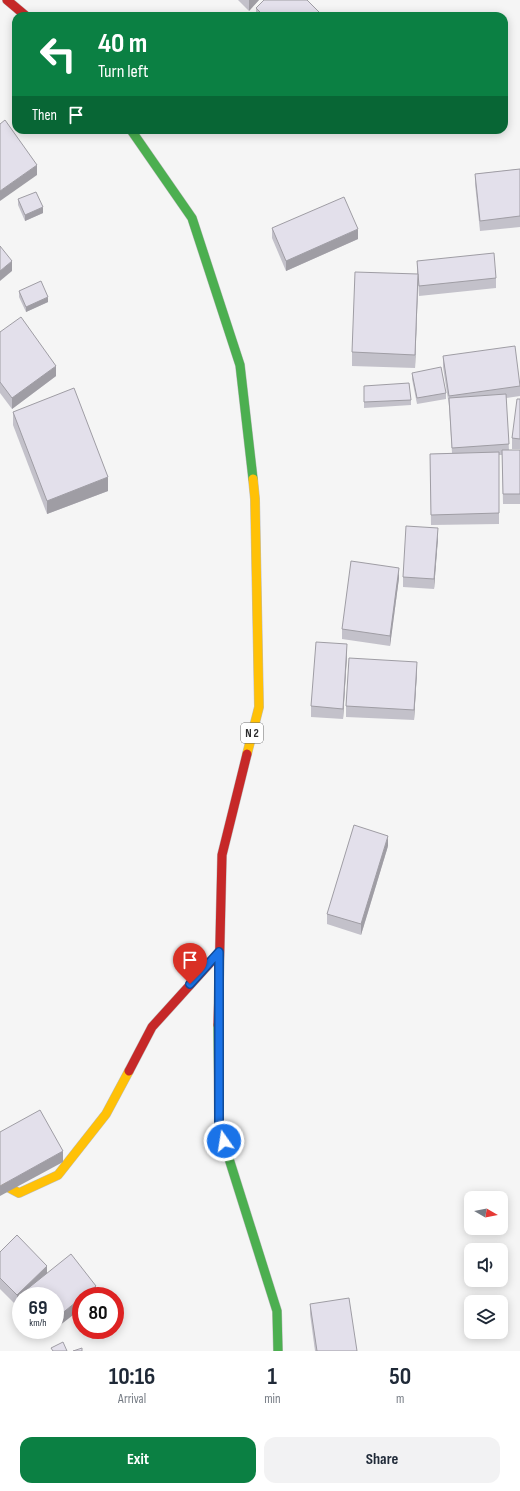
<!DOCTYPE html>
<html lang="en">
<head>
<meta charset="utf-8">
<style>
  :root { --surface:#fff; --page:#f2f2f3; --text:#1f2937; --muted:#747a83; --accent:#0b8043 }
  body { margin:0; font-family:"Sofia Sans Condensed",sans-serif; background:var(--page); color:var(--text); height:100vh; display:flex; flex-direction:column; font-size:15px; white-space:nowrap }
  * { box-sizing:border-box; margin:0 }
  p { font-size:13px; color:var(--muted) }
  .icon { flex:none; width:22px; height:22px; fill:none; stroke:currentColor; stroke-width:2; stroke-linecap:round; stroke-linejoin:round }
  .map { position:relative; height:1351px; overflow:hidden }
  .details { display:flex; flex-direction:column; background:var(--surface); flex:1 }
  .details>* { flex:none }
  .banner { position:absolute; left:12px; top:12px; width:496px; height:122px; border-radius:12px; box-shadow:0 2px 10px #0003; background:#0b8043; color:#fff; overflow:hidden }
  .needle { width:26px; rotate:99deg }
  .buttons { position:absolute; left:464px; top:1191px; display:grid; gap:8px }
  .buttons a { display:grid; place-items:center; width:44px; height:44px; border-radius:8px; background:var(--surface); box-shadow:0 2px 10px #0003; font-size:20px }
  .speed { position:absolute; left:12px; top:1287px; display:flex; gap:8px; font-size:20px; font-weight:700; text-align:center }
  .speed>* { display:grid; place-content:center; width:52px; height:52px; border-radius:50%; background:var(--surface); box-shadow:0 2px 10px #0003; line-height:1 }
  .speed small { font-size:10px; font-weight:400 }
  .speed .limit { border:6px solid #d22; background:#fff; color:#111 }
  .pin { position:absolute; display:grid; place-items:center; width:34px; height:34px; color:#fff; margin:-41px -17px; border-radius:50% 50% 50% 0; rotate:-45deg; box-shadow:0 0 4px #0007 }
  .pin .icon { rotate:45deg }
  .me { position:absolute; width:44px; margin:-22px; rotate:347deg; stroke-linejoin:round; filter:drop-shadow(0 0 3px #0008) }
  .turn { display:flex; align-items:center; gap:14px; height:84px; padding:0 20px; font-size:18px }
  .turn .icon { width:52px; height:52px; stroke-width:2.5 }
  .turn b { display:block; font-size:28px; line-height:34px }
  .then { display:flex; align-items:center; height:38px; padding:0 20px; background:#0003; gap:8px; font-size:15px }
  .eta { display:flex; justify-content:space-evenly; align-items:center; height:68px; text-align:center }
  .eta b { font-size:24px; font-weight:700; line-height:28px }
  .button { display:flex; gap:8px; margin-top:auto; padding:8px 20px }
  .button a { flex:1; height:46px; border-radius:12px; background:var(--accent); color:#fff; font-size:16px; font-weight:700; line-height:46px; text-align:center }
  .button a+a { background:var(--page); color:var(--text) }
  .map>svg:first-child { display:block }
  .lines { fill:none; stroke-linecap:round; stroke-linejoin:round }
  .fast-casing { stroke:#bdbdbe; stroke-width:10 }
  .slow-casing { stroke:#bdbdbe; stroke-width:10 }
  .jam-casing { stroke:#bdbdbe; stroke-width:10 }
  .fast { stroke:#4caf50; stroke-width:9 }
  .slow { stroke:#ffc107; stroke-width:9 }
  .jam { stroke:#c62828; stroke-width:9 }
  .wall { fill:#c3c1ca }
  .shaded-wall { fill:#9f9da4 }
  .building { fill:#e3e0eb; stroke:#9f9da4 }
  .route-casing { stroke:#114b97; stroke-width:10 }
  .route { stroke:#1a73e8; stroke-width:7 }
  .labels { text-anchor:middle; stroke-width:4; stroke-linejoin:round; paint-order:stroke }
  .shield { fill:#fff; stroke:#6c6c6d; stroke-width:1 }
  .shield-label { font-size:12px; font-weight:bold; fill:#2d2d2e }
</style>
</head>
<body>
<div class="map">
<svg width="520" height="1351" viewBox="0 0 520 1351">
  <rect width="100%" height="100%" fill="#f5f5f5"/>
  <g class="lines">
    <g class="fast-casing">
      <g id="fast">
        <polyline points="131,130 192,218 240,365 253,479"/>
        <polyline points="218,1025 219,1127 277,1311 278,1351"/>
      </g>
    </g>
    <g class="slow-casing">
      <g id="slow">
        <polyline points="247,754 259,707 255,499 253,479"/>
        <polyline points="0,1183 19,1193 58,1175 106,1114 129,1071"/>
      </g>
    </g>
    <g class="jam-casing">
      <g id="jam">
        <polyline points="7,0 26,16"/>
        <polyline points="218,1025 222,855 247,754"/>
        <polyline points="129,1071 152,1027 219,953"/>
      </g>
    </g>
    <use href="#fast" class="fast"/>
    <use href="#slow" class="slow"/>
    <use href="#jam" class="jam"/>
  </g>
  <g class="wall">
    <polygon points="238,0 259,0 249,11"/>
    <polygon points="256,8 322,16 256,16"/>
    <polygon points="520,169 520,227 480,231 475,184 475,174"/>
    <polygon points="18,199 43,213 25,221 18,205"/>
    <polygon points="272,228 358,239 286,271 272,238"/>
    <polygon points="417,261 496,278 496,288 419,296 418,280 415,368 352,366 352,352 417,274"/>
    <polygon points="19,291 48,302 26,312 19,297"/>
    <polygon points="0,332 56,376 12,409 0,393"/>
    <polygon points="443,356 520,385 520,396 506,398 509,450 520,450 520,504 503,504 502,455 499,455 499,524 431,525 430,454 452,453 449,406 443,367"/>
    <polygon points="412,373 446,393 446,399 417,404 412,379"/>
    <polygon points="364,386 411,400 411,405 364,408"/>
    <polygon points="520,399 520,449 512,449 512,438"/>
    <polygon points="13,412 108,491 47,514 13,425"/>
    <polygon points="438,538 434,589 403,587 403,577"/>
    <polygon points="399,578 390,646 342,639 342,629"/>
    <polygon points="347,655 343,719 311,717 311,706"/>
    <polygon points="417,672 414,720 346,717 346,706"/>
    <polygon points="388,846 361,935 327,924 327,914"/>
    <polygon points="0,1252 47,1273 96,1296 21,1296 21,1301 17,1306 0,1289"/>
    <polygon points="310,1304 357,1351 315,1351 310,1314"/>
  </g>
  <g class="shaded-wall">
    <polygon points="249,0 259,0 249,11"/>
    <polygon points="37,165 37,175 0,201 0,191"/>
    <polygon points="43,207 43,213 25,221 25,215"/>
    <polygon points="358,229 358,239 286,271 286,261"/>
    <polygon points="12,261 12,271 0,281 0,271"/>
    <polygon points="418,274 418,287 415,368 415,355"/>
    <polygon points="48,297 48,302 26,312 26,307"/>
    <polygon points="56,366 56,376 12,409 12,398"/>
    <polygon points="108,477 108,491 47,514 47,501"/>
    <polygon points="438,528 438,538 434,589 434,579"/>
    <polygon points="399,568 399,578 390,646 390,636"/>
    <polygon points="347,644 347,655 343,719 343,709"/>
    <polygon points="417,662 417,672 414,720 414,710"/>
    <polygon points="388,836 388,846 361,935 361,924"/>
    <polygon points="63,1151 63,1162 0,1196 0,1186"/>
    <polygon points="47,1266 47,1276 26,1290 26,1296 21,1296 21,1301 17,1306 17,1295"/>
    <polygon points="96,1286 96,1296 84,1296"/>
    <polygon points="81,1298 81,1309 55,1329 55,1319"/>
  </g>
  <g class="building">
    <polygon points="264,0 307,0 322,15 321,16 264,16 256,8"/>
    <polygon points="5,120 37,165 0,191 0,124"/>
    <polygon points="520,169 520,216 480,221 475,174"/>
    <polygon points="36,192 43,207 25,215 18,199"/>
    <polygon points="344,197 358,229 286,261 272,228"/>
    <polygon points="0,246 12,261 0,271"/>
    <polygon points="494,253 496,278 419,286 417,261"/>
    <polygon points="355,272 418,274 415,355 352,352"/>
    <polygon points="41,281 48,297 26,307 19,291"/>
    <polygon points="21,317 56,366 12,398 0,382 0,332"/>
    <polygon points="515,346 520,386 449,396 443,356"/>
    <polygon points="441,367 446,393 417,398 412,373"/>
    <polygon points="409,383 411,400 364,402 364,386"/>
    <polygon points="74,388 108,477 47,501 13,412"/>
    <polygon points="506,394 509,444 452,448 449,398"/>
    <polygon points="517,399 520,399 520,439 512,438"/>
    <polygon points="502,450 520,450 520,494 503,494"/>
    <polygon points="499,452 499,513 431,515 430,454"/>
    <polygon points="406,526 438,528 434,579 403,577"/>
    <polygon points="351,561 399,568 390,636 342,629"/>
    <polygon points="316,642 347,644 343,709 311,706"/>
    <polygon points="349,658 417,662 414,710 346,706"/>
    <polygon points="354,825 388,836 361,924 327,914"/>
    <polygon points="40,1110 63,1151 0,1186 0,1132"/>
    <polygon points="17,1235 47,1266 17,1295 0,1278 0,1252"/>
    <polygon points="71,1254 96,1286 84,1296 81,1296 81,1298 55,1319 55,1296 30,1296 26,1290"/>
    <polygon points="349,1298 357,1351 317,1351 310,1304"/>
    <polygon points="63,1342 67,1351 53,1351 51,1348"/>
    <polygon points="82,1348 82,1351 73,1351"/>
  </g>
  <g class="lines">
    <g class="route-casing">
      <polyline id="route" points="190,984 219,952 219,1127 224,1141"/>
    </g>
    <use href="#route" class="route"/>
  </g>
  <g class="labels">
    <rect class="shield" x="241" y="723" width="22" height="20" rx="3"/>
    <g class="shield-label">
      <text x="252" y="737">N 2</text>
    </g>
  </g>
</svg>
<div class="buttons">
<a><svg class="needle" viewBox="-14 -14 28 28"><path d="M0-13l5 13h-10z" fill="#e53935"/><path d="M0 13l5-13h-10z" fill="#747a83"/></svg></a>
<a><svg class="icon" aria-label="sound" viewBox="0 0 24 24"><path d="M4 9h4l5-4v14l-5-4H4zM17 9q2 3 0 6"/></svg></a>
<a><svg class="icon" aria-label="layers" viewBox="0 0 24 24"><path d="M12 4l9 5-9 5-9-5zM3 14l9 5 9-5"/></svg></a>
</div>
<div class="speed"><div>69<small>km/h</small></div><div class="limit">80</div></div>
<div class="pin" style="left:190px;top:984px;background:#d93025"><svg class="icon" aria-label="arrive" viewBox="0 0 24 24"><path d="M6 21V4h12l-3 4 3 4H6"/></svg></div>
<svg class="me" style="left:224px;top:1141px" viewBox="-20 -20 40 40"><circle r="17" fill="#1a73e8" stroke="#fff" stroke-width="3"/><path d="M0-11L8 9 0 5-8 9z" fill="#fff"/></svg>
<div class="banner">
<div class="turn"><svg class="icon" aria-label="left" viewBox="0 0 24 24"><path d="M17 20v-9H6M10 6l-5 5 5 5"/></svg><div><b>40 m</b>Turn left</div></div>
<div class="then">Then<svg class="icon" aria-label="arrive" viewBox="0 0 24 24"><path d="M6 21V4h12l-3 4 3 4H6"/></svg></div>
</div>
</div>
<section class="details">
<div class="eta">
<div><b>10:16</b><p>Arrival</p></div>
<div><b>1</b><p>min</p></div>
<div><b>50</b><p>m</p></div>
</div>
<div class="button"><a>Exit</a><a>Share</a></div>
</section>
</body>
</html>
